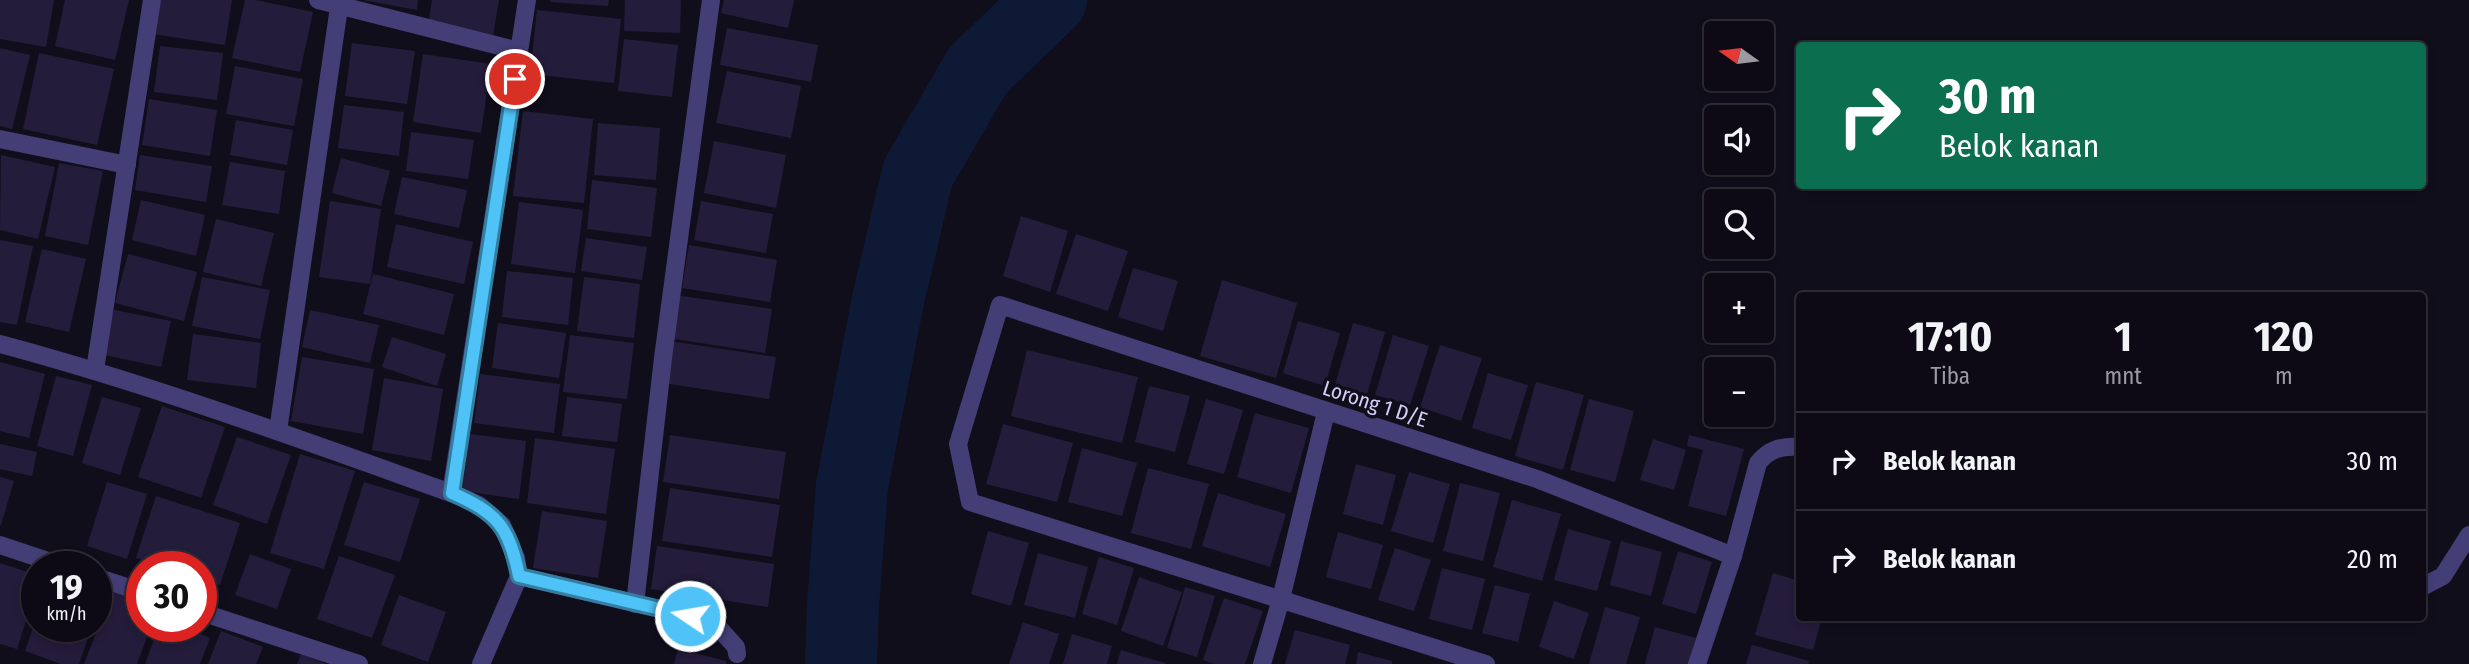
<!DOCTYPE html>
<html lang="id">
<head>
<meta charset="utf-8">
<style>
  :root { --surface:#0d0a15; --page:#16131e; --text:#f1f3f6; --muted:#9a9aa0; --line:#2d2b34 }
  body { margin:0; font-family:"Fira Sans Condensed",sans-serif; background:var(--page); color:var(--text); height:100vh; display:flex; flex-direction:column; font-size:26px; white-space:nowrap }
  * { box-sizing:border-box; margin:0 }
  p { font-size:23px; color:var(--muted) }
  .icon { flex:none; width:38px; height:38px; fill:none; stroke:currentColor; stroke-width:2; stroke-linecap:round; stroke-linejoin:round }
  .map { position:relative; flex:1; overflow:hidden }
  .sheet { position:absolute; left:1796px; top:292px; width:630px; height:329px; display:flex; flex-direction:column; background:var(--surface); border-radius:7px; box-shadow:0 4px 10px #0003,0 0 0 2px var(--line) }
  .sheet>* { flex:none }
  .top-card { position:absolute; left:1796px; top:42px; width:630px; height:147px; border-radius:7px; box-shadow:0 4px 10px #0003,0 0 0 2px var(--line); background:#0b6e4f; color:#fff; overflow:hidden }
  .needle { width:46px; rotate:284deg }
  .controls { position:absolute; left:1704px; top:21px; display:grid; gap:14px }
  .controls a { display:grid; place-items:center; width:70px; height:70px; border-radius:7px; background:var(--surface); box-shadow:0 4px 10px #0003,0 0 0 2px var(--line); font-size:35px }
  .speed { position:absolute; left:21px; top:551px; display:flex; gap:14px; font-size:35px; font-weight:700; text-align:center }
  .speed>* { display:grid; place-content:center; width:91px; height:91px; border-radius:50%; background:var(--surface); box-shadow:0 4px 10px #0003,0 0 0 2px var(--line); line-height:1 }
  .speed small { font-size:18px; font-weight:400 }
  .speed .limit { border:10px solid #d22; background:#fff; color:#111 }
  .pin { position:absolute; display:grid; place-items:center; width:60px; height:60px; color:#fff; margin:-30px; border:4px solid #fff; border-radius:50%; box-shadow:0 2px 7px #0007 }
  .me { position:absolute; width:77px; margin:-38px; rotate:282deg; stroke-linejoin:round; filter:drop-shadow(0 0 5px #0008) }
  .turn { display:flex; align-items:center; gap:24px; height:147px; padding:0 28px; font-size:32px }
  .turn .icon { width:91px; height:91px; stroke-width:2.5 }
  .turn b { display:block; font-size:49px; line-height:60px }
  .eta { display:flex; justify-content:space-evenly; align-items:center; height:119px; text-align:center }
  .eta b { font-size:42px; font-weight:700; line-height:49px }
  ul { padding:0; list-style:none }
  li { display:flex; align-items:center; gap:21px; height:98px; padding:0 28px; border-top:2px solid var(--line) }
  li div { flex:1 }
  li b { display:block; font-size:26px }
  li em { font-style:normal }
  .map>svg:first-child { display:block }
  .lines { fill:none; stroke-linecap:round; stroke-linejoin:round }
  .river { stroke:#0e1a35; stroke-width:72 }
  .building { fill:#241c3b }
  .minor { stroke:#433e76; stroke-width:18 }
  .route-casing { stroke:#337fa1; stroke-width:18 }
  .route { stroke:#4fc3f7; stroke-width:12 }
  .labels { text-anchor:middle; stroke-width:7; stroke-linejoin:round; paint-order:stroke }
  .street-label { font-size:21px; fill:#d6cef9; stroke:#110e1c }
</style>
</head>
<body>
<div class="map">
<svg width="2469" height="664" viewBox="0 0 2469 664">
  <rect width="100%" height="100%" fill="#110e1c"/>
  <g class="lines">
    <polyline class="river" points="841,664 843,605 852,486 888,300 918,173 978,70 1051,0"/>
  </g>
  <g class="building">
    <polygon points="0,0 54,0 46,47 0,39"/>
    <polygon points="65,0 129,0 115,60 55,46"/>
    <polygon points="159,0 232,0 225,45 153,34"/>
    <polygon points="245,0 256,0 313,12 300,72 232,58"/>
    <polygon points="362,0 418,0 417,10"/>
    <polygon points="432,0 499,0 493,36 428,26"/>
    <polygon points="550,0 609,0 608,6 550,2"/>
    <polygon points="625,0 681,0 680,33 624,31"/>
    <polygon points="724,0 794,0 788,28 721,13"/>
    <polygon points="537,10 621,19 614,83 530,74"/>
    <polygon points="727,28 818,45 811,82 720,65"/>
    <polygon points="624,39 678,45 672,97 618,91"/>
    <polygon points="352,43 415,51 407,104 345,96"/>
    <polygon points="160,46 223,53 217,100 154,92"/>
    <polygon points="0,48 30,55 12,129 0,126"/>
    <polygon points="39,53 114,69 97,145 23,129"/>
    <polygon points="423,54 491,64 481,133 413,122"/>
    <polygon points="235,66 303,79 294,126 226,114"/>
    <polygon points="727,71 801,86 791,138 716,123"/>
    <polygon points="149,99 217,110 210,156 142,145"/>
    <polygon points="344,105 404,112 399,156 338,148"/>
    <polygon points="523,111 593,119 584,203 513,196"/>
    <polygon points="236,120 293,130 287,165 230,155"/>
    <polygon points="598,123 660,128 656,180 594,175"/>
    <polygon points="411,132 474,140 468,179 406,171"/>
    <polygon points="714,141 786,155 776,208 704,193"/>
    <polygon points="1,155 55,167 38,239 0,230"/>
    <polygon points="140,155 212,166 206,202 135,190"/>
    <polygon points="341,158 390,171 381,206 332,193"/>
    <polygon points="230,162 285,171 279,214 222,205"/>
    <polygon points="59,163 103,171 88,245 45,236"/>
    <polygon points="402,177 467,190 459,228 394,214"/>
    <polygon points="592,180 657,188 651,237 587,229"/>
    <polygon points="141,200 205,215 196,256 132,240"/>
    <polygon points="330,201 381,209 370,284 319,277"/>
    <polygon points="701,201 773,214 766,253 694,240"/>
    <polygon points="519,202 583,210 575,273 511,264"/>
    <polygon points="1021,216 1068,231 1050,292 1003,276"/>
    <polygon points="216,219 274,233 261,286 203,272"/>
    <polygon points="396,224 473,242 464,284 387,267"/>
    <polygon points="1076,234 1128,251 1108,311 1056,294"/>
    <polygon points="586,238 647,247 642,280 581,271"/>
    <polygon points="0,240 33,246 17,325 0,322"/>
    <polygon points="689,245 777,260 770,302 682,288"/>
    <polygon points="42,249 86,259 69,332 25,322"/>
    <polygon points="128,254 197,272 184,321 115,303"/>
    <polygon points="1133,268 1178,281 1163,331 1118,317"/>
    <polygon points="507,271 573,278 568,325 502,317"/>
    <polygon points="373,274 454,294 444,335 363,314"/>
    <polygon points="202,277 270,290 260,339 192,326"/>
    <polygon points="584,277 640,284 634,338 577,331"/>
    <polygon points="1222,280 1297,303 1276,378 1200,356"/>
    <polygon points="675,295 772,309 765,353 668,338"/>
    <polygon points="110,309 171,321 161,367 100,354"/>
    <polygon points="310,310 379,325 370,363 302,347"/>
    <polygon points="1298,321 1340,333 1325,386 1283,373"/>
    <polygon points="498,323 566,333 559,378 492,368"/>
    <polygon points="1353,323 1385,332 1367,394 1335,385"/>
    <polygon points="193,334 261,343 256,388 187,380"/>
    <polygon points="570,335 634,343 627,399 563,392"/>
    <polygon points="1393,335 1429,346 1410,405 1375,395"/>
    <polygon points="392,337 446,354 437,386 382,367"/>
    <polygon points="669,341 776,357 769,399 663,383"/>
    <polygon points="1440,345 1482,358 1461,421 1420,407"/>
    <polygon points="1027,350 1138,377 1122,443 1011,416"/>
    <polygon points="302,357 374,369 363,434 291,421"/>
    <polygon points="0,362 45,374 29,438 0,431"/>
    <polygon points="1488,373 1528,385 1511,440 1472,428"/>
    <polygon points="480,374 560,384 554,433 474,423"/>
    <polygon points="56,376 92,385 73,456 37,446"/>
    <polygon points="384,378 443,389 431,461 372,450"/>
    <polygon points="1536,382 1584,395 1563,470 1515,456"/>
    <polygon points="1149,386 1190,396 1175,452 1135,442"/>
    <polygon points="102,397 141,408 120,475 82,463"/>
    <polygon points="567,397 622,404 617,442 562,436"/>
    <polygon points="1206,399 1243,410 1224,474 1187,464"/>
    <polygon points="1589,399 1634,411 1615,482 1570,470"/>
    <polygon points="162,406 225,427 201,498 138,477"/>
    <polygon points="1255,413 1309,428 1291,493 1237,477"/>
    <polygon points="1003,424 1073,443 1057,502 986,484"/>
    <polygon points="470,434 526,441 519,499 462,491"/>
    <polygon points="670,435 786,452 779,499 663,482"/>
    <polygon points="1689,435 1744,449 1726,516 1688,506 1703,450 1687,446"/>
    <polygon points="237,437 291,455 267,524 213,505"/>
    <polygon points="535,438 615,449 606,514 527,503"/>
    <polygon points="1653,439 1686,450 1674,490 1640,480"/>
    <polygon points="0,444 37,452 32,476 0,469"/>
    <polygon points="1082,448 1137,463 1122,516 1068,502"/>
    <polygon points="300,454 355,471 324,569 270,553"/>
    <polygon points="1356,464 1396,475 1383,525 1343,514"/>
    <polygon points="1148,468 1209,484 1191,549 1131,533"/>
    <polygon points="1409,472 1450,484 1433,543 1391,531"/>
    <polygon points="0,477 14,481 1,525 0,525"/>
    <polygon points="107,482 147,494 127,559 87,546"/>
    <polygon points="364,482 420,499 400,562 344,545"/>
    <polygon points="1460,483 1500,493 1483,561 1443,551"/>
    <polygon points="670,488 780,505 772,557 662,541"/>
    <polygon points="1218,493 1286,514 1270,567 1202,546"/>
    <polygon points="156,496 240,523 220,585 201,579 201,567 164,567 136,558"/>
    <polygon points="1512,500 1561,514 1542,581 1493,567"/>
    <polygon points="542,511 607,521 598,578 533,568"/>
    <polygon points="1568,529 1611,541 1597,591 1554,580"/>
    <polygon points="988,531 1029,543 1011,606 971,594"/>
    <polygon points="1338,532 1383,545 1371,589 1326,577"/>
    <polygon points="1621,541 1662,552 1651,596 1610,585"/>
    <polygon points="657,546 774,564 768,607 651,589"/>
    <polygon points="1395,548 1431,560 1414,611 1378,600"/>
    <polygon points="1678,551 1712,562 1696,614 1662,604"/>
    <polygon points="1038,553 1088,567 1075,618 1024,605"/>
    <polygon points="250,554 291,569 277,609 235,595"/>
    <polygon points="339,556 395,575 372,638 317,619"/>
    <polygon points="1099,557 1134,568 1117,625 1082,614"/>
    <polygon points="0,563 37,575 37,586 17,649 0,644"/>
    <polygon points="1442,568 1485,579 1472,630 1429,619"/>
    <polygon points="1773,573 1799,581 1799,618 1822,618 1813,650 1755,635"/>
    <polygon points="1139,577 1182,592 1163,646 1121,631"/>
    <polygon points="1495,585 1530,594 1518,642 1482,633"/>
    <polygon points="1185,587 1215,596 1197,657 1167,648"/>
    <polygon points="113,590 142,601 142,626 151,626 137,664 84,664"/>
    <polygon points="399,595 446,612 428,662 381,645"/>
    <polygon points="1224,598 1263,611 1245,664 1214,664 1203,660"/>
    <polygon points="1554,601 1589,613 1574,659 1539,647"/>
    <polygon points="1605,607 1640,617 1626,664 1589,664"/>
    <polygon points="36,619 37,626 92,626 79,664 61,664 25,651"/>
    <polygon points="1023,622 1059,634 1049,664 1009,664"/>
    <polygon points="159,626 183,626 210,638 200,664 145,664"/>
    <polygon points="1655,627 1696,638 1688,664 1645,664"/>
    <polygon points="1295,630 1350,645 1345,664 1285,664"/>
    <polygon points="221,631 263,647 256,664 208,664"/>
    <polygon points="1072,634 1112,646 1107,664 1063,664"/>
    <polygon points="1752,645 1809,661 1808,664 1746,664"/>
    <polygon points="678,649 726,661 726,664 674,664"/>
    <polygon points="1121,650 1165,663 1165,664 1117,664"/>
    <polygon points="1358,652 1392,661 1392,664 1356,664"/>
    <polygon points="301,654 326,664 297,664"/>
  </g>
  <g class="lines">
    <g class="minor">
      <polyline points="318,0 519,51"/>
      <polyline points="0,139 127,165"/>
      <path d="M0 344C153 385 302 440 451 493L479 505 502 525 516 558 519 576 481 664"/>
      <polyline points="95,370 152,0"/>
      <polyline points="278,431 340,0"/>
      <polyline points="451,493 527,0"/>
      <polyline points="0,545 66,567"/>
      <polyline points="519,576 690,616 717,626 736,647 737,654"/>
      <polyline points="96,577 142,592"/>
      <polyline points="2422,587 2443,576 2469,535"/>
      <polyline points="635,604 663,358 711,0"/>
      <polyline points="201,612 359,664"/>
      <polyline points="1262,664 1281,599 1326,412"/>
      <polyline points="1486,664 970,502 958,444 1000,305 1537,479 1733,556"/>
      <path d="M1697 664 1733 556 1758 463C1769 449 1781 446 1799 447"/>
    </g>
  </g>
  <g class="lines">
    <g class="route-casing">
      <path id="route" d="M515 79 452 493C497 513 509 526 519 576L690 616"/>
    </g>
    <use href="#route" class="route"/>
  </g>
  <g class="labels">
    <g class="street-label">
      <text transform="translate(1375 404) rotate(18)" y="7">Lorong 1 D/E</text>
    </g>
  </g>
</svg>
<div class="controls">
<a><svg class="needle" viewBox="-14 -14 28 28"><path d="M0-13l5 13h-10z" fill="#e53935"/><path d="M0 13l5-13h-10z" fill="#9a9aa0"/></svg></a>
<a><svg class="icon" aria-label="sound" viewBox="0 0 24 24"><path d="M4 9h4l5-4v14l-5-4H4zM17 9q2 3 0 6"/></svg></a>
<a><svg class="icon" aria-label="search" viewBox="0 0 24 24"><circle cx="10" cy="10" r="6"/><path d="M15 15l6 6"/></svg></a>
<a>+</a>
<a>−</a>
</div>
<div class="speed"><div>19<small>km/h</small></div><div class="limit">30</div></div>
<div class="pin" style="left:515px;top:79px;background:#d93025"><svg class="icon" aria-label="arrive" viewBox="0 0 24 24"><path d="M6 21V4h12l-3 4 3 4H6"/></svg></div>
<svg class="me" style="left:690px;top:616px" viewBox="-20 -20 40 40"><circle r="17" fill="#4fc3f7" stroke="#fff" stroke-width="3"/><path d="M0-11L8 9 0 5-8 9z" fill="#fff"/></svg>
<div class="top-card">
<div class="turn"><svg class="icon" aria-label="right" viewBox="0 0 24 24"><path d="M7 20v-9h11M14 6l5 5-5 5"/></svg><div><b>30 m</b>Belok kanan</div></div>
</div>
<section class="sheet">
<div class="eta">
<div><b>17:10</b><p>Tiba</p></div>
<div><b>1</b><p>mnt</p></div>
<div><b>120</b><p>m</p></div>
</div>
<ul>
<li><svg class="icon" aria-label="right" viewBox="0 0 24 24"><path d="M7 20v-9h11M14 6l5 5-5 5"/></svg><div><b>Belok kanan</b></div><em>30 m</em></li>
<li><svg class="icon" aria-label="right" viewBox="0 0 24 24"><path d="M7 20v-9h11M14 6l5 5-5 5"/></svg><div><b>Belok kanan</b></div><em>20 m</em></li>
</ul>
</section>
</div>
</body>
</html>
